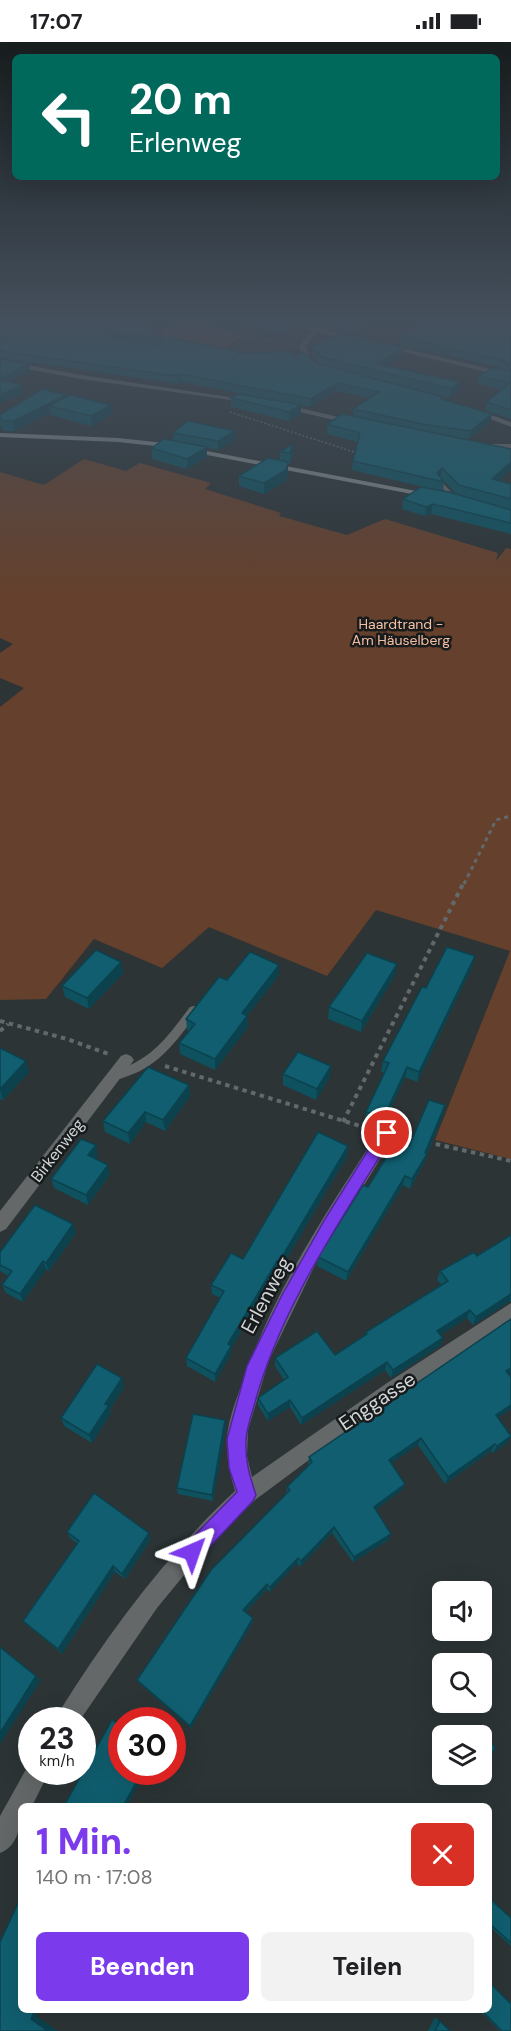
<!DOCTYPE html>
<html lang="de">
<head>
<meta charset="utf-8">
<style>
  :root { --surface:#fff; --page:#f2f2f2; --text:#202124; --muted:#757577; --accent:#7c3aed }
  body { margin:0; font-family:"DM Sans",sans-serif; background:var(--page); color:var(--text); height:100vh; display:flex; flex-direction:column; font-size:22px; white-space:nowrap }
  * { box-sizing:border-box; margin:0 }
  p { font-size:20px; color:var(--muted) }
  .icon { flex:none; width:33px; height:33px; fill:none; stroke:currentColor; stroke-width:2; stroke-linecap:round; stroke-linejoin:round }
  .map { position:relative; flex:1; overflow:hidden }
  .drawer { position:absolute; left:18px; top:1761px; width:474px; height:210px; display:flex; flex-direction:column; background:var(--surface); border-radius:9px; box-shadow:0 6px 24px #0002 }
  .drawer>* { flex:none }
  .hud { position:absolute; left:12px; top:12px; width:488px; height:126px; border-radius:9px; box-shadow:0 6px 24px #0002; background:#00695c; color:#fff; overflow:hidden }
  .fabs { position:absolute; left:432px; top:1539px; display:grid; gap:12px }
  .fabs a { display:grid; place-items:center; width:60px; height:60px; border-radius:9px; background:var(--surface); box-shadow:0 6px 24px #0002; font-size:30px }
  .speed { position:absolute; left:18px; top:1665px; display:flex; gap:12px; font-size:30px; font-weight:700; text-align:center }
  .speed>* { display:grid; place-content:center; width:78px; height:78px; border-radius:50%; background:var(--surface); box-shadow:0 6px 24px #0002; line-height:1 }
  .speed small { font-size:15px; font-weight:400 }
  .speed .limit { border:9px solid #d22; background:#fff; color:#111 }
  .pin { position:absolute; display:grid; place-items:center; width:51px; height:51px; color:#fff; margin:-26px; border:3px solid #fff; border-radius:50%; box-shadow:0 2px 6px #0007 }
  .me { position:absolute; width:66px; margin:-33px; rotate:43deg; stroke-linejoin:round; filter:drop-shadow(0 0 4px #0008) }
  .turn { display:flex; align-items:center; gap:21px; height:126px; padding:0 18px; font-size:27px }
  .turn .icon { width:78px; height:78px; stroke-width:2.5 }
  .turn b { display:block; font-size:42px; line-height:51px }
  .round { display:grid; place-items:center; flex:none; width:63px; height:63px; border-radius:9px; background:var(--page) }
  .headline { display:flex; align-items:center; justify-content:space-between; height:102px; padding:0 18px }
  h1 { font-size:36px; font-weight:800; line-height:45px; color:var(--accent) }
  .action { display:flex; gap:12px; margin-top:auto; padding:12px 18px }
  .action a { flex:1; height:69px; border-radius:9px; background:var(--accent); color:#fff; font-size:24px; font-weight:800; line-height:69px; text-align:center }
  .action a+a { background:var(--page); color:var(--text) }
  .status { display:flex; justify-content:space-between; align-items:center; height:42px; padding:0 30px; background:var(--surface); direction:ltr }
  .status svg { height:16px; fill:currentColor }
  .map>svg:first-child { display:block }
  .green { fill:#65402c }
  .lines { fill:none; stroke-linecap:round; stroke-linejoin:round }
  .path-far2 { stroke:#63696b; stroke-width:1.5; stroke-dasharray:2 2; stroke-linecap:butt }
  .path-far1 { stroke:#63696b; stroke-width:3; stroke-dasharray:4 4; stroke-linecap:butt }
  .path { stroke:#63696b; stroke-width:4; stroke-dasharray:4.5 4.5; stroke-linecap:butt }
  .lane { fill:#646869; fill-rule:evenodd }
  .street { fill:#646869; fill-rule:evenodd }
  .secondary { fill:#7f8587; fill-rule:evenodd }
  .wall { fill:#0e515f; fill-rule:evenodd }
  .shaded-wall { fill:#0b424e }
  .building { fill:#105e6f; stroke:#0b424e; stroke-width:1.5 }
  .route { fill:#7c3aed; stroke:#51269a; stroke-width:1.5 }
  .labels { text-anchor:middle; stroke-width:5; stroke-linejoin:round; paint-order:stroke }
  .far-park-label { font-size:14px; fill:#f6bfa2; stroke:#171b1c }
  .street-label { font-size:16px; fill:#d2d6d8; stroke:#171b1c }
  .near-street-label { font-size:20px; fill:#d2d6d8; stroke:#171b1c }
</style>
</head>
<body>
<div class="status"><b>17:07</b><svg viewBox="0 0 49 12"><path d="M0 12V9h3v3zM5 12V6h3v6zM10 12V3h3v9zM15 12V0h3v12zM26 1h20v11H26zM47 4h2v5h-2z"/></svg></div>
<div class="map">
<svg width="511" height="1989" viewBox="0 0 511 1989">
  <rect width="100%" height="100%" fill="#2c3436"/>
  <g class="green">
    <path d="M186 279C205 281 224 289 244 293L221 307 156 296 164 292 159 289 177 280Z"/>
    <polygon points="84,417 126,429 140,421 211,441 205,447 281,471 279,474 347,493 385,477 498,511 496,519 506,506 511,507 511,1117 435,1098 510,909 376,868 327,934 209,885 162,926 94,897 46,957 0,958 0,665 24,646 0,636 0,611 13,602 0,596 0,430 44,443"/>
  </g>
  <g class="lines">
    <g class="path-far2">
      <polyline points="242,294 293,303"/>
      <polyline points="269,312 275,309 285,310"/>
      <polyline points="230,370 357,411"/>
    </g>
    <polyline class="path-far1" points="464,842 496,778 511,774"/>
    <g class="path">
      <polyline points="0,979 67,997 111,1013"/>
      <polyline points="0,989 8,982"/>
      <polyline points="165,1024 370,1087"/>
      <polyline points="343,1080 464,840"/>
      <polyline points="427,1100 511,1119"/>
    </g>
    <g class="lane">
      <polygon points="440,438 457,456 457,458 453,458 438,441 438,439"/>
      <path d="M194 964 198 965 199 968 198 971C178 996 161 1023 128 1034 122 1036 117 1039 110 1037L109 1034 110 1031C153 1017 164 999 190 965Z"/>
    </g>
    <g class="street">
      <polygon points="274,278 287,278 359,297 356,299 318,290 305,304 311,317 320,325 316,327 306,319 299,304 312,288"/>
      <polygon points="385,302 511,332 511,336 383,305"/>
      <polygon points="0,318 81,333 256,359 252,361 81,337 0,322"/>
      <polygon points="279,361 355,379 359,381 355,383 279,365"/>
      <polygon points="469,365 511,380 511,385 469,369"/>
      <polygon points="484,402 511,402 511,406 481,406 480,404"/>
      <polygon points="126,1012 131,1014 134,1018 131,1022 6,1187 0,1190 0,1169 121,1014"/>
      <path d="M387 1084 393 1086 395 1091 393 1096 315 1223 269 1318 248 1388 247 1414 252 1435 387 1341 511 1261V1280L321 1409 255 1458 203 1510 157 1566 80 1678H56L59 1670C110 1589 165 1514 235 1449 230 1431 226 1414 227 1395 229 1374 238 1353 245 1334 276 1244 330 1165 381 1086Z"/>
      <path d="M32 1720V1730H49L32 1764H21C21 1782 19 1804 0 1811V1774L29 1722Z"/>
    </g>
    <polygon class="secondary" points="0,391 118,396 165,401 437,453 433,456 165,405 118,400 0,395"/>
  </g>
  <g class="wall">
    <path d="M0 278H157L144 286 153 287V292L241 312 293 315 321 323 312 313V305L404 306 403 314 386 324 460 340 459 348 450 356 339 327 443 357 490 380 469 397 454 395 511 407V428L499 438 511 442V492L431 472 425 474 402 467 403 457 436 448 352 428 353 419 357 400 327 392V382L353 374V367L369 356 336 349 311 365 301 363V372L289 379 231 365V356L293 362 182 340 178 342 0 316ZM442 437 457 453 443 449 444 440Z"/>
    <polygon points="224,278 294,278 294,286 284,292"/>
    <polygon points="299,278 376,278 353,290"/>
    <polygon points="412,278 511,278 511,377 485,368 487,360 502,348 478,342 479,334 500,327 500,325 398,303 399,295 424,281"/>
    <polygon points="66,355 111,363 112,372 92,384 50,373 50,371 14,389 4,389 0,383 0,373"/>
    <polygon points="173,391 235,398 218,408 207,406 207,415 187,427 152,417 152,406 173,399"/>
    <polygon points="280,410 293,412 290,422 288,421 288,430 286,439 264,452 239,444 239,434 280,418"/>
    <polygon points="121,920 123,931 89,967 65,955 62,944"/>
    <polygon points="472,925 417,1040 405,1035 383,1083 379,1085 365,1080 366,1070 384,1031 381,1029 383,1019 426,946"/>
    <polygon points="279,933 247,974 248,985 215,1028 180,1012 179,1001 189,989 187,988 186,977 227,938"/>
    <polygon points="395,933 361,990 328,977 329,965"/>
    <polygon points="0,1006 29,1030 3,1058 0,1057"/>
    <polygon points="283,1032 330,1035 316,1058 283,1043"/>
    <polygon points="189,1043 190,1054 165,1089 146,1080 130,1102 105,1090 103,1079"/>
    <polygon points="445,1063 443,1073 427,1112 424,1121 410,1147 403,1143 346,1239 317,1224 318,1215 368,1145 409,1104"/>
    <polygon points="348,1104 347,1114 279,1230 276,1228 231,1307 231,1312 215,1340 187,1324 186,1316 220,1256 212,1252 211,1243 243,1217"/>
    <polygon points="98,1113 95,1117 110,1132 88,1163 54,1146 51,1137"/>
    <polygon points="76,1191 49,1229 46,1227 23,1260 6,1251 2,1243 9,1234 0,1229 0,1210"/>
    <polygon points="511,1193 511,1260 510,1259 473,1283 467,1276 440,1293 443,1296 440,1304 391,1336 385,1328 301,1383 290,1365 268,1379 258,1363 258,1356 284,1338 275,1324 275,1316 335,1313 365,1294 366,1290 442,1243 437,1238 440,1229 477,1214"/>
    <polygon points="511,1277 511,1331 509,1332 511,1335 511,1367 498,1376 511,1395 507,1401 493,1411 491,1409 445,1442 418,1403 391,1421 405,1442 402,1448 375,1468 389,1498 353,1520 332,1491 300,1525 297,1521 270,1550 267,1547 246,1570 253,1580 191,1686 139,1641 137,1638 286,1452 287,1445 309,1423 308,1422 309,1415"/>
    <polygon points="122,1336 124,1345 110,1367 111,1371 92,1401 64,1384 61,1376"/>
    <polygon points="226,1386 213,1459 178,1452 177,1446"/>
    <polygon points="67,1490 151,1497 125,1537 115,1530 62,1612 23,1579 78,1502 70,1496"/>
    <polygon points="465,1732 481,1732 478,1740 475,1741"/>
    <polygon points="489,1856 511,1876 511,1904 489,1884"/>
    <polygon points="511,1958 511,1989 500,1989 479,1968 489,1968 510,1961"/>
    <polygon points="435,1975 450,1989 428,1989"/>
  </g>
  <g class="shaded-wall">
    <polygon points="142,278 157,278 133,291 133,283"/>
    <polygon points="294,278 294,286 284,292 284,284"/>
    <polygon points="362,278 376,278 353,290 353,283"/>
    <polygon points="404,306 403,314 378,329 376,322"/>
    <polygon points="29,322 30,330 0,345 0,337"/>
    <polygon points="181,332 182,340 178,342 177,334"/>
    <polygon points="460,340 459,348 450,356 452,347"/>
    <polygon points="337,341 336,349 311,365 311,357"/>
    <polygon points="22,343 24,352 0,361 0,353"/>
    <polygon points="66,353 67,362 49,364 50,371 14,389 13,379"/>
    <polygon points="111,363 112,372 92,384 91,374"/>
    <polygon points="301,363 301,372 289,379 289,370"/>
    <polygon points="492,372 490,380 469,397 470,389"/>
    <polygon points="235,389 235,398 218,408 218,399"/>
    <polygon points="293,402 293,412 290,422 290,411"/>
    <polygon points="207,405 207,415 187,427 187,417"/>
    <polygon points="288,420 288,430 286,439 264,452 264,441"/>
    <polygon points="511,420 511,428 491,446 492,437"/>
    <polygon points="442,426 440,436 437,431"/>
    <polygon points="433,462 431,472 425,474 426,465"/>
    <polygon points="475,914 472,925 417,1040 419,1030"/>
    <polygon points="121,920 123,931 89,967 87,956"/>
    <polygon points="397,922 395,933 361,990 362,979"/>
    <polygon points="279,923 279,933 247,974 248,985 215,1028 215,1017 242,971"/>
    <polygon points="26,1019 29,1030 3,1058 0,1047"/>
    <polygon points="331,1024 330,1035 316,1058 317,1047"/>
    <polygon points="407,1025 405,1035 383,1083 379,1085 381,1075"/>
    <polygon points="189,1043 190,1054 165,1089 163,1078"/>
    <polygon points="445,1063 443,1073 426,1114 427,1112 424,1121 410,1147 412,1137 425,1111"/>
    <polygon points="145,1070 146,1080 130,1102 128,1091"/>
    <polygon points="96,1103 98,1113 91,1123 88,1113"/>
    <polygon points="348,1104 347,1114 279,1230 279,1220"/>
    <polygon points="108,1123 110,1132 88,1163 86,1153"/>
    <polygon points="405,1134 403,1143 346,1239 348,1230"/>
    <polygon points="73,1182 76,1191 49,1229 46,1221"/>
    <polygon points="43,1219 46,1227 23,1260 20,1252"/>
    <polygon points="277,1219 276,1228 231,1307 231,1312 215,1340 215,1332 228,1302"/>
    <polygon points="511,1252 510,1259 473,1283 476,1275"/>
    <polygon points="470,1268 467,1276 434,1297 437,1289"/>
    <polygon points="443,1296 440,1304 391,1336 393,1328"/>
    <polygon points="387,1320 385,1328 301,1383 302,1376"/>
    <polygon points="511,1326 511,1331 502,1336 506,1329"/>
    <polygon points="122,1336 124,1345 110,1367 111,1371 92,1401 89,1393 105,1362"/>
    <polygon points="290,1358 290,1365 268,1379 268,1372"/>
    <polygon points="511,1363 511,1367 492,1380 496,1373"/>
    <polygon points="225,1378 226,1386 213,1459 212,1453"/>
    <polygon points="511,1394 507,1401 493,1411 497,1404"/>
    <polygon points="421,1396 418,1403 387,1424 389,1418"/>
    <polygon points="495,1402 491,1409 445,1442 448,1435"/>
    <polygon points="405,1442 402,1448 372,1471 374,1465"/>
    <polygon points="334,1485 332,1491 300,1525 301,1519"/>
    <polygon points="149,1491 151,1497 125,1537 122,1532"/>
    <polygon points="391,1492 389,1498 353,1520 354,1515"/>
    <polygon points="298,1516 297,1521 270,1550 270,1545"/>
    <polygon points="113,1524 115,1530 62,1612 58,1607"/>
    <polygon points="267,1542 267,1547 243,1573 243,1568"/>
    <polygon points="253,1576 253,1580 191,1686 190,1684"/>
    <polygon points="36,1634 41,1638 0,1702 0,1691"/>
    <polygon points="142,1730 145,1730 127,1764 123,1764"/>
    <polygon points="35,1968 39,1968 36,1974 58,1989 48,1989 31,1977"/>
  </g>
  <g class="building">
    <polygon points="0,278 33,278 158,304 163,299 68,278 142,278 133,283 153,287 147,291 241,310 238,312 290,309 293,315 303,310 316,321 443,355 441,357 492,372 470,389 422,382 353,367 379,350 337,341 311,357 181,332 177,334 0,309"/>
    <polygon points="258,278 293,278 284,284"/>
    <polygon points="334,278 362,278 353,283"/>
    <polygon points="429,278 511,278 511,322 501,319 504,318 399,295"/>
    <polygon points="340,291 404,306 376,322 460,340 452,347 322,315 312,305"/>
    <polygon points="0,317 29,322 0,337"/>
    <polygon points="492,326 511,329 511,368 487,360 510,341 479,334"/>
    <polygon points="0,338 22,343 0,353"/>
    <polygon points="42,347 66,353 13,379 2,379 0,376 0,373"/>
    <polygon points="239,352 301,363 289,370 231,356"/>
    <polygon points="70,353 111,363 91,374 49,364"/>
    <polygon points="343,372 511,407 511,420 492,437 511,442 511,457 459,443 442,426 437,431 444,440 353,419 360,391 327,382"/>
    <polygon points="188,379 235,389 218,399 173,391"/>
    <polygon points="164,397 207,405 187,417 152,406"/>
    <polygon points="293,402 290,411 280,410"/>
    <polygon points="268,416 288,420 286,428 264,441 239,434"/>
    <polygon points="421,445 449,450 511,468 511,481 433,462 426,465 403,457"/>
    <polygon points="447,905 475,914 419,1030 407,1025 385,1073 381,1075 366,1070 389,1021 383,1019 422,945 426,946"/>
    <polygon points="96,908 121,920 87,956 62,944"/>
    <polygon points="250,910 279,923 242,971 247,974 215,1017 179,1001 195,982 186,977 219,935 227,938"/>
    <polygon points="367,911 397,922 362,979 329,965"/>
    <polygon points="0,1006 26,1019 0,1047"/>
    <polygon points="298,1010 331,1024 317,1047 283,1032"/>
    <polygon points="148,1025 189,1043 163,1078 145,1070 128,1091 103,1079"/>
    <polygon points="429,1058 445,1063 425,1111 427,1112 412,1137 405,1134 348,1230 318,1215 363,1143 368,1145 397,1098 409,1104"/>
    <polygon points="318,1090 348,1104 279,1220 277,1219 228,1302 231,1304 215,1332 186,1316 224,1249 211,1243 231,1211 243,1217"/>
    <polygon points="81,1097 96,1103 88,1113 108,1123 86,1153 51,1137"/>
    <polygon points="35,1163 73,1182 46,1221 43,1219 20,1252 2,1243 12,1229 0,1223 0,1210"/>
    <polygon points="511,1193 511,1252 476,1275 470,1268 437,1289 443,1296 393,1328 387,1320 302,1376 290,1358 268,1372 258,1356 288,1335 275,1316 317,1289 335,1313 367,1292 366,1290 448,1239 440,1229 474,1210 477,1214"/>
    <polygon points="511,1277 511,1326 506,1329 511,1335 511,1363 496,1373 511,1394 497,1404 495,1402 448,1435 421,1396 389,1418 405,1442 374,1465 391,1492 354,1515 334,1485 301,1519 298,1516 270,1545 267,1542 243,1568 253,1576 190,1684 137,1638 211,1528 290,1448 287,1445 312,1420 309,1415"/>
    <polygon points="97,1322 122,1336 105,1362 109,1363 89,1393 61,1376"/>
    <polygon points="193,1372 225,1378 212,1453 177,1446"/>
    <polygon points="94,1451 149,1491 122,1532 113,1524 58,1607 23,1579 79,1499 67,1490"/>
    <polygon points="0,1605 36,1634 0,1691"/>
    <polygon points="112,1678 122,1685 122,1730 142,1730 123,1764 64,1764"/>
    <polygon points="482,1694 495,1705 482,1732"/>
    <polygon points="469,1732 481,1732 478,1740"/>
    <polygon points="21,1855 21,1968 35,1968 31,1977 48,1989 0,1989 0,1900"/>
    <polygon points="489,1856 511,1876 511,1901 489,1881"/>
    <polygon points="489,1940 511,1962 511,1989 502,1989 481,1968 489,1968"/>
    <polygon points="440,1979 450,1989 435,1989"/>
  </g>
  <linearGradient id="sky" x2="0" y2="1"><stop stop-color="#181d1e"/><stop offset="0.5" stop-color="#45505d"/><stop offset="1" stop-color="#45505d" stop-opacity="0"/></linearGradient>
  <rect width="511" height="557" fill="url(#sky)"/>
  <path class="route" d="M387 1085 392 1086 395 1091 392 1095C341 1178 279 1268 254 1364 251 1375 246 1388 246 1399 245 1419 250 1435 256 1453L253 1459 198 1517 192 1519 185 1517 182 1510 185 1503 237 1450 229 1426 227 1397 247 1324 282 1253 325 1177 382 1086Z"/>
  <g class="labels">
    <g class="far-park-label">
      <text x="401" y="587">Haardtrand -<tspan x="401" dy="16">Am Häuselberg</tspan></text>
    </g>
    <g class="street-label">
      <text transform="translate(57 1108) rotate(-52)" y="6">Birkenweg</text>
    </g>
    <g class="near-street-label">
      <text transform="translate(266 1253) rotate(-62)" y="7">Erlenweg</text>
      <text transform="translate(377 1359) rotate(-34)" y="7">Enggasse</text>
    </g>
  </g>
</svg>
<div class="fabs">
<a><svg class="icon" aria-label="sound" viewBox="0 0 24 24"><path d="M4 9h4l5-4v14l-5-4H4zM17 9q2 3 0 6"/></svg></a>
<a><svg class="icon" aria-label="search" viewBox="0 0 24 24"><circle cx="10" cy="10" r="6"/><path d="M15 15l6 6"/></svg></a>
<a><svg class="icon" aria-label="layers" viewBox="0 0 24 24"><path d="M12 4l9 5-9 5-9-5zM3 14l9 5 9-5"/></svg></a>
</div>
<div class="speed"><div>23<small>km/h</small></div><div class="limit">30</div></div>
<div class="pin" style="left:387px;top:1091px;background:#d93025"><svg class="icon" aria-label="arrive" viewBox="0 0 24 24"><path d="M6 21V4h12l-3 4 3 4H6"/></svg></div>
<svg class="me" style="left:192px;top:1510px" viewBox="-20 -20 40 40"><path d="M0-17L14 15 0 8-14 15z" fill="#7c3aed" stroke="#fff" stroke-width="4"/></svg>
<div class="hud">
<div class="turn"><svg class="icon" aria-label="left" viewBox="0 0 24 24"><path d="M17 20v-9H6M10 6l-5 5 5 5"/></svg><div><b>20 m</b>Erlenweg</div></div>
</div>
<section class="drawer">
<div class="headline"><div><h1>1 Min.</h1><p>140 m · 17:08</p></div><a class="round" style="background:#d93025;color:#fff"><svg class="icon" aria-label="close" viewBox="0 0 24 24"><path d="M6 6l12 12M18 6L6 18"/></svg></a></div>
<div class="action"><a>Beenden</a><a>Teilen</a></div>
</section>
</div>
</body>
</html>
